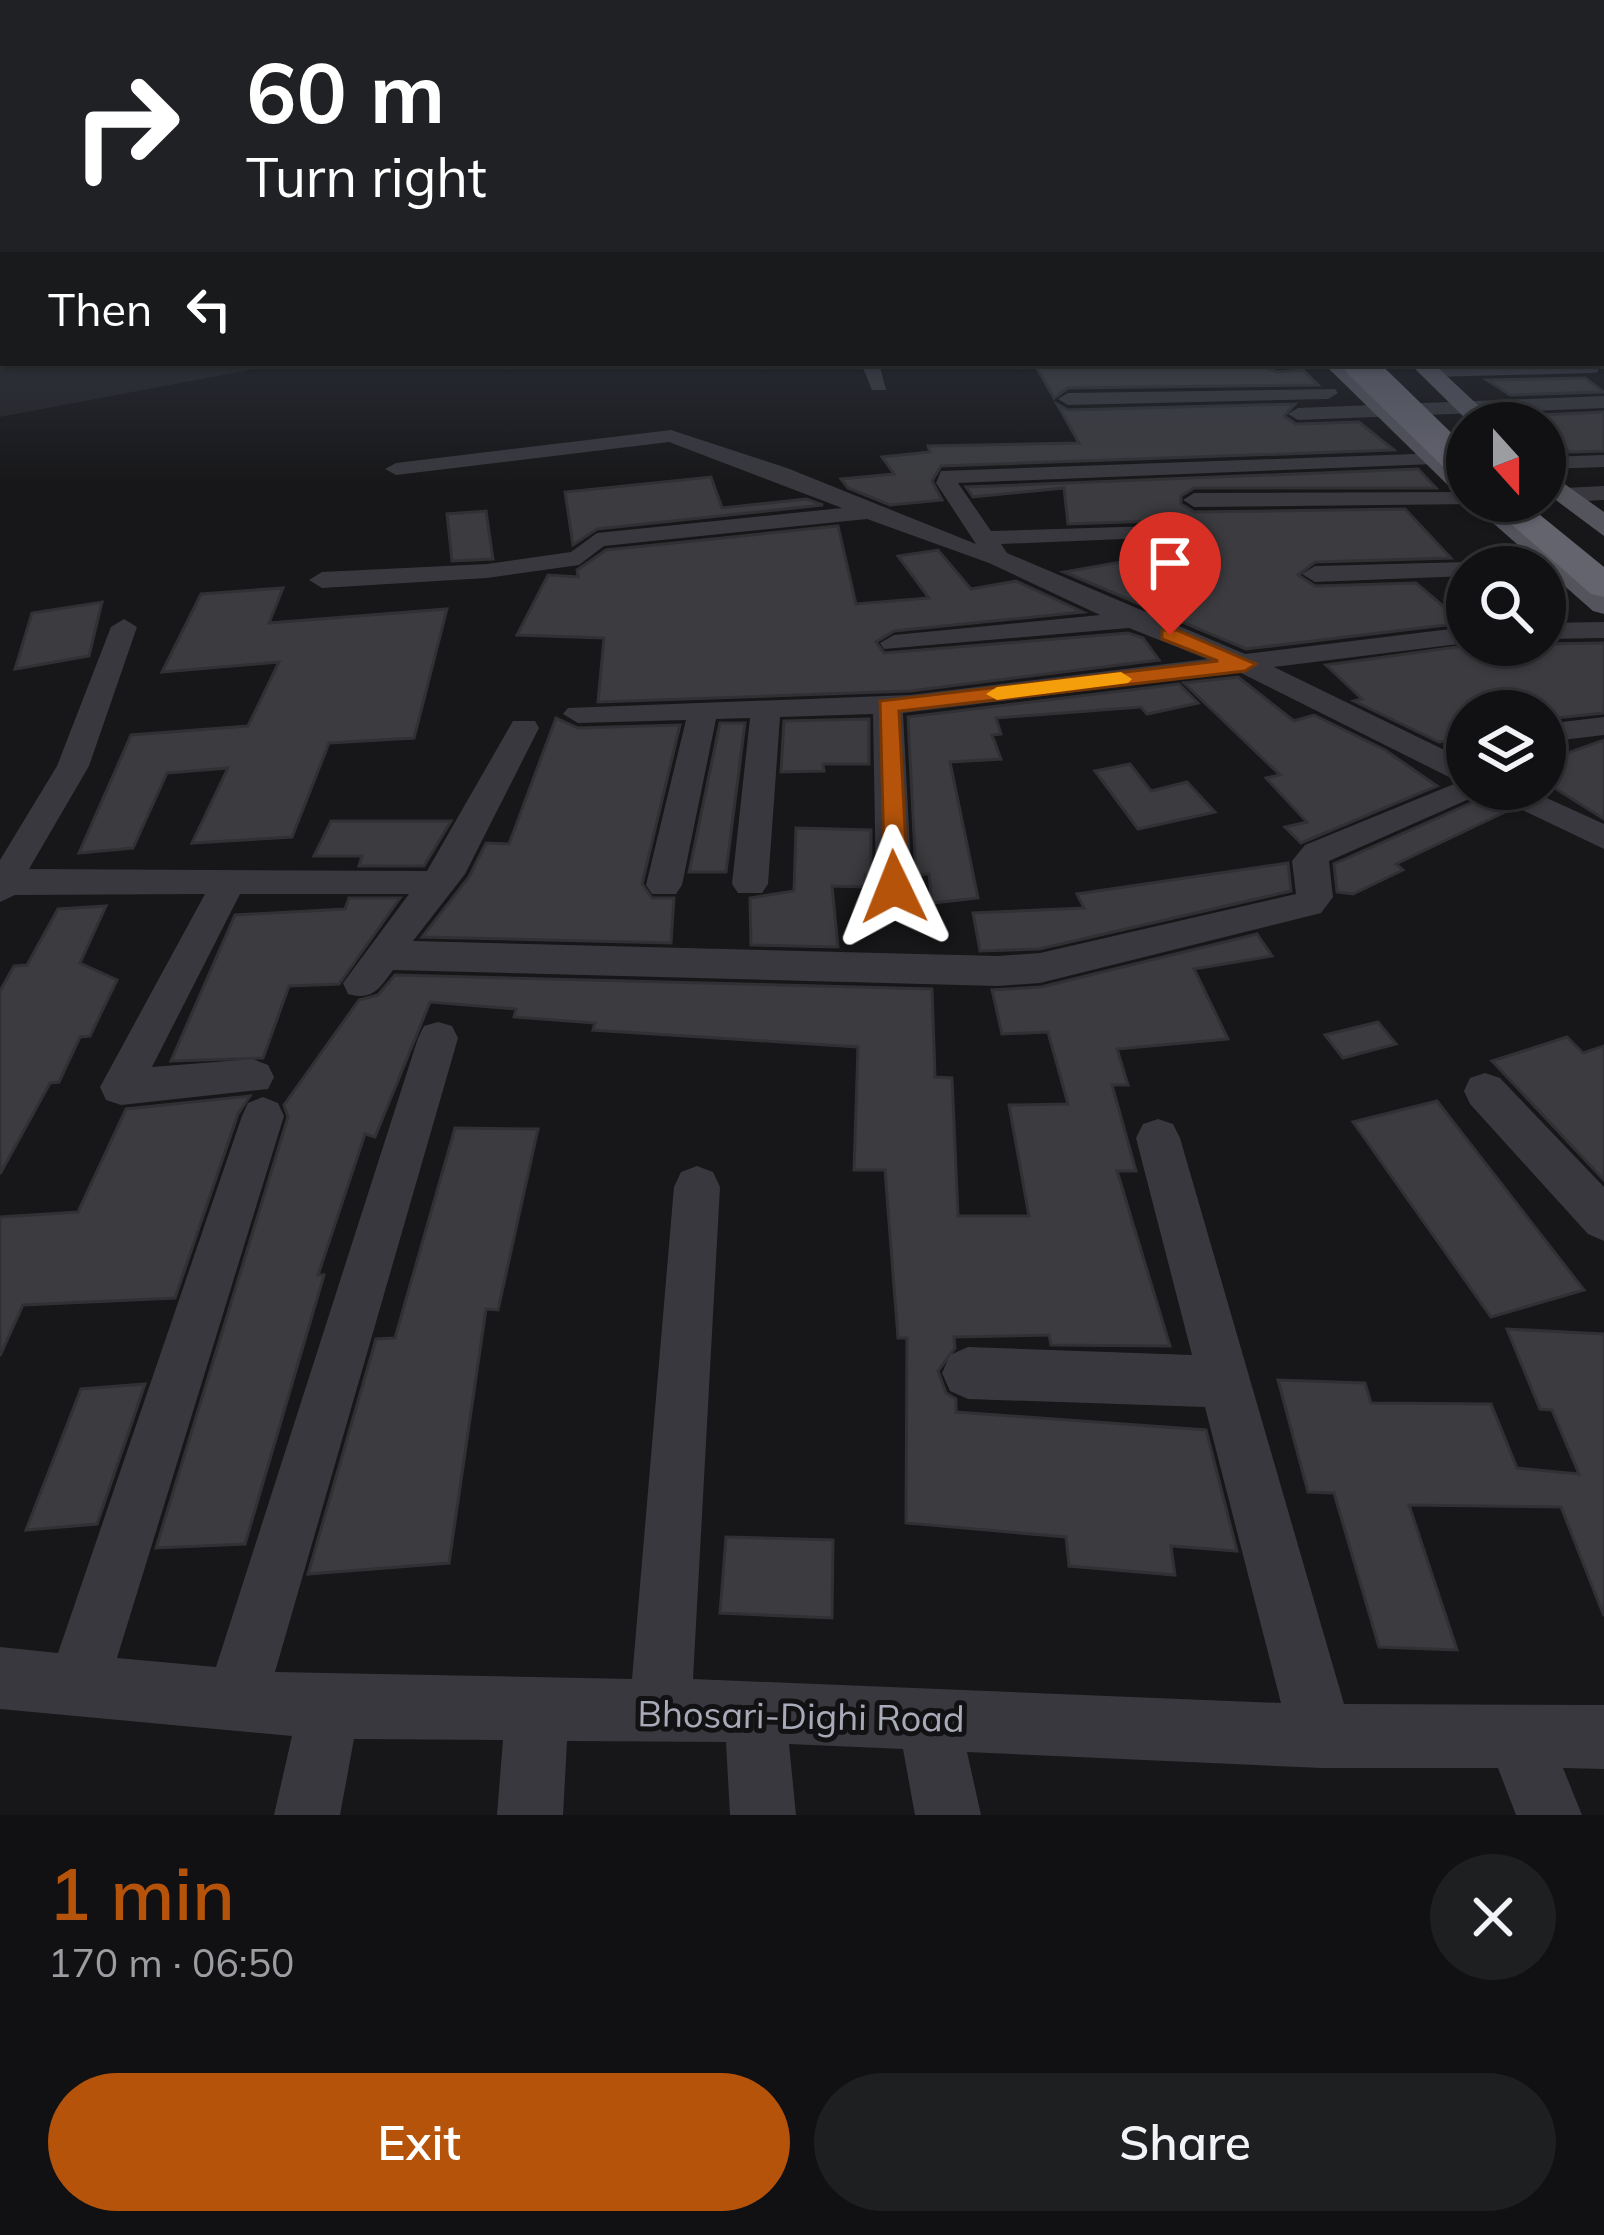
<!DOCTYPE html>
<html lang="en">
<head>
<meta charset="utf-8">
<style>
  :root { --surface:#111113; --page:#1e1f21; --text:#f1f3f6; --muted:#9c9da0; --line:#303133; --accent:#b45309 }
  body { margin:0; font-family:Mulish,sans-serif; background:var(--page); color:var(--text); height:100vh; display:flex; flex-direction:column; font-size:45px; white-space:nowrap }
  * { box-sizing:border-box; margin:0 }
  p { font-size:39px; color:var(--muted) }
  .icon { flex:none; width:66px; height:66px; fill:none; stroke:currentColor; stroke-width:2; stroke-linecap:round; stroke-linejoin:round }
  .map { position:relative; height:1815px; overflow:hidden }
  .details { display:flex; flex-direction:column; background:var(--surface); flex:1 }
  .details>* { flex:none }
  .hud { position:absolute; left:0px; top:0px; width:1605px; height:366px; box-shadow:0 3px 9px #0004,0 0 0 3px var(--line); background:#202124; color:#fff; overflow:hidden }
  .needle { width:78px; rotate:159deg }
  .tools { position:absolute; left:1446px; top:402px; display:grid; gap:24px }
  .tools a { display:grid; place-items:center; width:120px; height:120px; border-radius:50%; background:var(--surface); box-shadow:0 3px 9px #0004,0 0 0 3px var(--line); font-size:60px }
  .pin { position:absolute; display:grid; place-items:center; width:102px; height:102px; color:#fff; margin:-123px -51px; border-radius:50% 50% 50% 0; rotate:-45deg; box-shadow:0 0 12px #0007 }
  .pin .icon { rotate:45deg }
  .me { position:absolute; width:132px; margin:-66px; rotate:358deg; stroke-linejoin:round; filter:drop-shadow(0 0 9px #0008) }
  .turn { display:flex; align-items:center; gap:42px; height:252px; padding:0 48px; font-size:54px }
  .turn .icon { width:156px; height:156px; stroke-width:2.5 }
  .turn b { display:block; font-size:84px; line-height:102px }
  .then { display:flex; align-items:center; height:114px; padding:0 48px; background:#0003; gap:24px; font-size:45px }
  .round { display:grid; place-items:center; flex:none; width:126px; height:126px; border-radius:63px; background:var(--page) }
  .head { display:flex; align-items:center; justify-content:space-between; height:204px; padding:0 48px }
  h1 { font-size:72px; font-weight:600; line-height:90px; color:var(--accent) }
  .cta { display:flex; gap:24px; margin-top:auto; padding:24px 48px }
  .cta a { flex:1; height:138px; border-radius:72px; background:var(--accent); color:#fff; font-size:48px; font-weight:600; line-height:138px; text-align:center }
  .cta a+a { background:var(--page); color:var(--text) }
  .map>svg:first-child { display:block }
  .built { fill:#232326 }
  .building { fill:#3c3c40; stroke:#313135; stroke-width:3 }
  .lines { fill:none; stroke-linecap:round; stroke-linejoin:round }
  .minor { fill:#38383e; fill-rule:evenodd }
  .major { fill:#54545d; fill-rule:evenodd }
  .highway { fill:#64646f; fill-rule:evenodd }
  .highway-bridge { stroke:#64646f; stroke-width:30 }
  .route { fill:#b45309; stroke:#753606; stroke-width:3 }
  .slow { fill:#f59e0b }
  .labels { text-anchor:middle; stroke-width:10; stroke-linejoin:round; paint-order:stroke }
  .near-street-label { font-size:36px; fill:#a9aab8; stroke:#121214 }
</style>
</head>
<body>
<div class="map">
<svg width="1604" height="1815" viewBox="0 0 1604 1815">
  <rect width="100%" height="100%" fill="#171719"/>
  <polygon class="built" points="0,231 3,363 287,363 0,417"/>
  <g class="building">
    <polygon points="1034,363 1255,363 1277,372 1303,370 1318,385 1068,388 1054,398"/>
    <polygon points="1585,378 1604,392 1510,395 1487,380"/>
    <polygon points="1057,404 1068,410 1295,404 1284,416 1296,424 1359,422 1394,450 941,466 932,481 942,500 890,505 848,488 841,479 894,474 882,457 930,452 928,446 1079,443"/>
    <polygon points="1604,412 1604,451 1570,452 1545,435 1545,423 1527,423 1517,416"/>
    <polygon points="1418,469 1436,488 1194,488 1181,496 1181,504 1194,512 1405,509 1451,558 1315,562 1298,575 1315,586 1416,583 1463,623 1246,649 1064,572 1172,553 1170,529 1160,529 1155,521 1068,524 1064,488 973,497 966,487"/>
    <polygon points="711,477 722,508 806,499 823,505 597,529 573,545 565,492"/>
    <polygon points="486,511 493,559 452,561 447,514"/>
    <polygon points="838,526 856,604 929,598 898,556 938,550 971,589 1016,581 1083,612 894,631 876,642 884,653 1128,633 1143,638 1159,660 910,691 598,702 604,638 517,635 548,575 578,577 577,570 606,550"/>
    <polygon points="283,588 269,623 447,609 414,738 329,743 292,837 192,843 228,768 167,773 133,848 79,853 131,735 248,726 279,662 162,672 201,594"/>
    <polygon points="102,602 89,656 15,669 32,613"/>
    <polygon points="1604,643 1604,713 1545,719 1545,711 1467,711 1467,738 1439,742 1354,701 1362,699 1326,665 1471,645"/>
    <polygon points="1238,677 1294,721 1314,715 1385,750 1437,786 1301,843 1285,827 1307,822 1266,778 1280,775 1184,683"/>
    <polygon points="1179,684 1198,703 1147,714 1141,707 996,718 1001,734 992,735 1001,759 950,762 978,898 932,903 929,874 916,875 908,717"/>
    <polygon points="556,718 578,728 680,725 642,884 652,898 674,898 671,943 422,937 469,877 486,843 509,844"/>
    <polygon points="869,719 869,764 823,764 824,771 781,772 784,721"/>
    <polygon points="720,723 745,723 726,872 689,872"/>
    <polygon points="1604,740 1604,819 1545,782 1545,761"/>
    <polygon points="1130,764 1151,791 1187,782 1215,812 1138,829 1095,771"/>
    <polygon points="1485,797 1511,809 1396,864 1403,870 1353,894 1337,892 1334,864"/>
    <polygon points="331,821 451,821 424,866 359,866 362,856 314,856"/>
    <polygon points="796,828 871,830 871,875 865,875 865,887 832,886 838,947 751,945 750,898 794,891"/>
    <polygon points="1288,863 1291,891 1039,949 980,951 973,913 1084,908 1077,894"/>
    <polygon points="349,898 400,898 339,984 289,986 263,1058 171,1061 235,915 345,909"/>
    <polygon points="106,906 80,963 117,980 90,1036 80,1037 59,1082 50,1083 0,1174 0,991 14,966 27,965 58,909"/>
    <polygon points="1257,934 1272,956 1194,969 1228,1039 1117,1049 1128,1085 1112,1085 1136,1171 1117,1171 1170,1346 1051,1345 1049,1335 954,1337 955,1348 938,1371 946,1393 956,1399 956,1412 1206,1430 1237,1551 1171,1546 1175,1575 1069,1566 1066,1537 906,1523 907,1338 898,1338 885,1170 854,1170 858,1047 593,1030 595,1023 514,1017 516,1009 430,1002 375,1137 365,1134 318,1275 324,1275 245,1544 156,1548 288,1117 284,1105 359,1000 378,995 395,975 932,989 935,1077 952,1078 958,1216 1029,1216 1009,1105 1068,1104 1048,1032 1002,1034 992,990 1041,987"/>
    <polygon points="1378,1022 1396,1044 1343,1058 1325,1035"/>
    <polygon points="1567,1037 1583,1053 1604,1046 1604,1180 1492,1061"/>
    <polygon points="250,1096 238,1114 175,1298 23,1305 0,1356 0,1217 78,1212 126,1109"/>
    <polygon points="1437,1101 1584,1290 1491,1317 1353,1122"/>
    <polygon points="455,1128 538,1129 498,1310 486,1309 449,1563 308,1574 376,1339 395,1338"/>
    <polygon points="1507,1329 1604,1334 1604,1616 1561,1507 1409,1505 1457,1650 1379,1647 1334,1493 1308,1492 1278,1380 1365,1383 1371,1403 1491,1404 1517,1468 1579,1474 1552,1410 1540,1409"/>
    <polygon points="145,1384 97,1524 26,1530 81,1389"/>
    <polygon points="726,1537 833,1540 832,1618 720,1613"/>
  </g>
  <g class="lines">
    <g class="minor">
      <rect x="0" y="236" width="3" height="8"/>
      <rect x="1602" y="245" width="2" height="8"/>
      <rect x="1602" y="288" width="2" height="10"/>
      <polygon points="861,363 879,363 886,390 872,390"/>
      <polygon points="1259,363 1287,363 1278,368"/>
      <polygon points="1598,364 1598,372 1592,373 1429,377 1420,371 1429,365"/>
      <polygon points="1335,389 1338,393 1328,399 1068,405 1058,399 1068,393"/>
      <polygon points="1604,396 1604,408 1298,420 1288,414 1298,408"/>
      <path d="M671 430 787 468 976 544 936 483 941 471 1442 453 1445 458 1434 464 958 483 991 531 1155 526V536L1147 538 1001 544 1007 553 1245 654 1467 627V643L1274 667 1467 761V789H1527L1604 824V849L1485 792 1329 861 1333 897 1321 913 1040 983 998 986 393 970C380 988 373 1001 348 994L343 983 409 894H240L152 1067 253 1059 268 1065 274 1077 268 1089 121 1105 106 1100 100 1087 205 894 15 895 0 902V860L57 766 111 627 124 619 137 627 89 766 29 869 427 871 513 721H535L539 728 465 874 413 941 998 956 1040 953 1296 894 1292 861 1305 845 1459 782 1239 672 903 713 912 887 906 896H882L876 887 873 714 780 717 768 884 762 893H738L732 884 750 718 716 719 682 885 676 894H652L646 885 686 720 578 723 563 714 568 708 910 695 1207 659 1129 628 884 649 880 643 894 635 1100 615 989 563 867 519 604 546 579 565 487 578 322 588 309 580 322 572 487 564 571 552 597 533 842 508 669 442 396 475 385 469 396 463Z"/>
      <polygon points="1604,455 1604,467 1545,469 1545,457"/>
      <polygon points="1604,486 1604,500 1564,502 1553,495 1564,488"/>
      <polygon points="1467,492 1467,501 1475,504 1194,507 1183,500 1194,493"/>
      <polygon points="1467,562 1478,567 1467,567 1467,576 1315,582 1302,574 1315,566"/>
      <polygon points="1604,622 1604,638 1545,639 1545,623"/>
      <polygon points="1604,717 1604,735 1545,742 1545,724"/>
      <polygon points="438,1022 452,1026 458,1038 275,1672 632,1679 674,1187 681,1172 697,1166 713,1172 720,1187 693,1679 1281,1703 1205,1407 968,1399 950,1391 942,1373 950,1355 968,1347 1192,1355 1136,1138 1143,1124 1158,1119 1173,1124 1180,1138 1344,1704 1604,1705 1604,1769 1563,1768 1582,1815 1516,1815 1498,1768 1321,1768 967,1752 981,1815 915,1815 903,1749 789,1744 796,1815 730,1815 726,1742 567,1741 563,1815 497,1815 503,1740 354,1739 340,1815 274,1815 292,1736 0,1709 0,1647 58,1653 242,1116 248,1103 263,1097 278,1103 284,1116 117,1658 216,1667 418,1038 424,1026"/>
      <polygon points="1485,1073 1500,1078 1604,1187 1604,1241 1588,1234 1470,1104 1464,1091 1470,1078"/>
    </g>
    <g class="major">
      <polygon points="1323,363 1347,363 1467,473 1467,496 1457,494"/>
      <polygon points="1409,363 1433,363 1497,423 1470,423"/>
      <polygon points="1545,470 1604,512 1604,536 1545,492"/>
      <polygon points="1468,501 1499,501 1604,588 1604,614 1593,611"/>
    </g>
    <polygon class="highway" points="1485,501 1523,501 1604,567 1604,597 1591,594"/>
    <polyline class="highway-bridge" points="1358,363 1467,469"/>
  </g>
  <linearGradient id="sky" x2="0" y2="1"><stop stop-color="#0d0d0e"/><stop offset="0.48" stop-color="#363c49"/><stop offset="1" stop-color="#363c49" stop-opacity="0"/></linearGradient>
  <rect width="1604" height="485" fill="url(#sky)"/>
  <polygon class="route" points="1162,630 1177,630 1256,664 1245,671 899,711 908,887 904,894 885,894 880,701 1218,661 1162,639"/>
  <polygon class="slow" points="1121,672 1132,679 1128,683 997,700 986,694 997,687"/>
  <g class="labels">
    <g class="near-street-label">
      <text transform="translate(801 1716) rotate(1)" y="13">Bhosari-Dighi Road</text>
    </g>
  </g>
</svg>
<div class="tools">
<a><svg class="needle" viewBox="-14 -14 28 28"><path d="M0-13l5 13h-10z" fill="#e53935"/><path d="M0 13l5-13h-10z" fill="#9c9da0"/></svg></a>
<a><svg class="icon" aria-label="search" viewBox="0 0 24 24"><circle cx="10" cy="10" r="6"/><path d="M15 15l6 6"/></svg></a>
<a><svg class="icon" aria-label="layers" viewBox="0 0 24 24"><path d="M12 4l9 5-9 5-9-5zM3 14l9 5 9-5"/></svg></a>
</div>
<div class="pin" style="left:1170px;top:635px;background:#d93025"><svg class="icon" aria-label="arrive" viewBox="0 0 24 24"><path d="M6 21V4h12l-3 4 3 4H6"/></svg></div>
<svg class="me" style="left:894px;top:887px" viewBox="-20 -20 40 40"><path d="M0-17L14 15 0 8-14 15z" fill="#b45309" stroke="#fff" stroke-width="4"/></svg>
<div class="hud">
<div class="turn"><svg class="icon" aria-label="right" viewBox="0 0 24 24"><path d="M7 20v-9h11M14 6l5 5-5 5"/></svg><div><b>60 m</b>Turn right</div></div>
<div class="then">Then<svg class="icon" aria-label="left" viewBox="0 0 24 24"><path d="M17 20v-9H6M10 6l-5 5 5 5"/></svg></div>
</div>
</div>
<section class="details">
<div class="head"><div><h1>1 min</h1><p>170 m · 06:50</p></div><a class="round"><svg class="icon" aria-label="close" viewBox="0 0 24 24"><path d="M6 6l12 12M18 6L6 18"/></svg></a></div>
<div class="cta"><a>Exit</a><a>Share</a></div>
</section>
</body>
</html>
